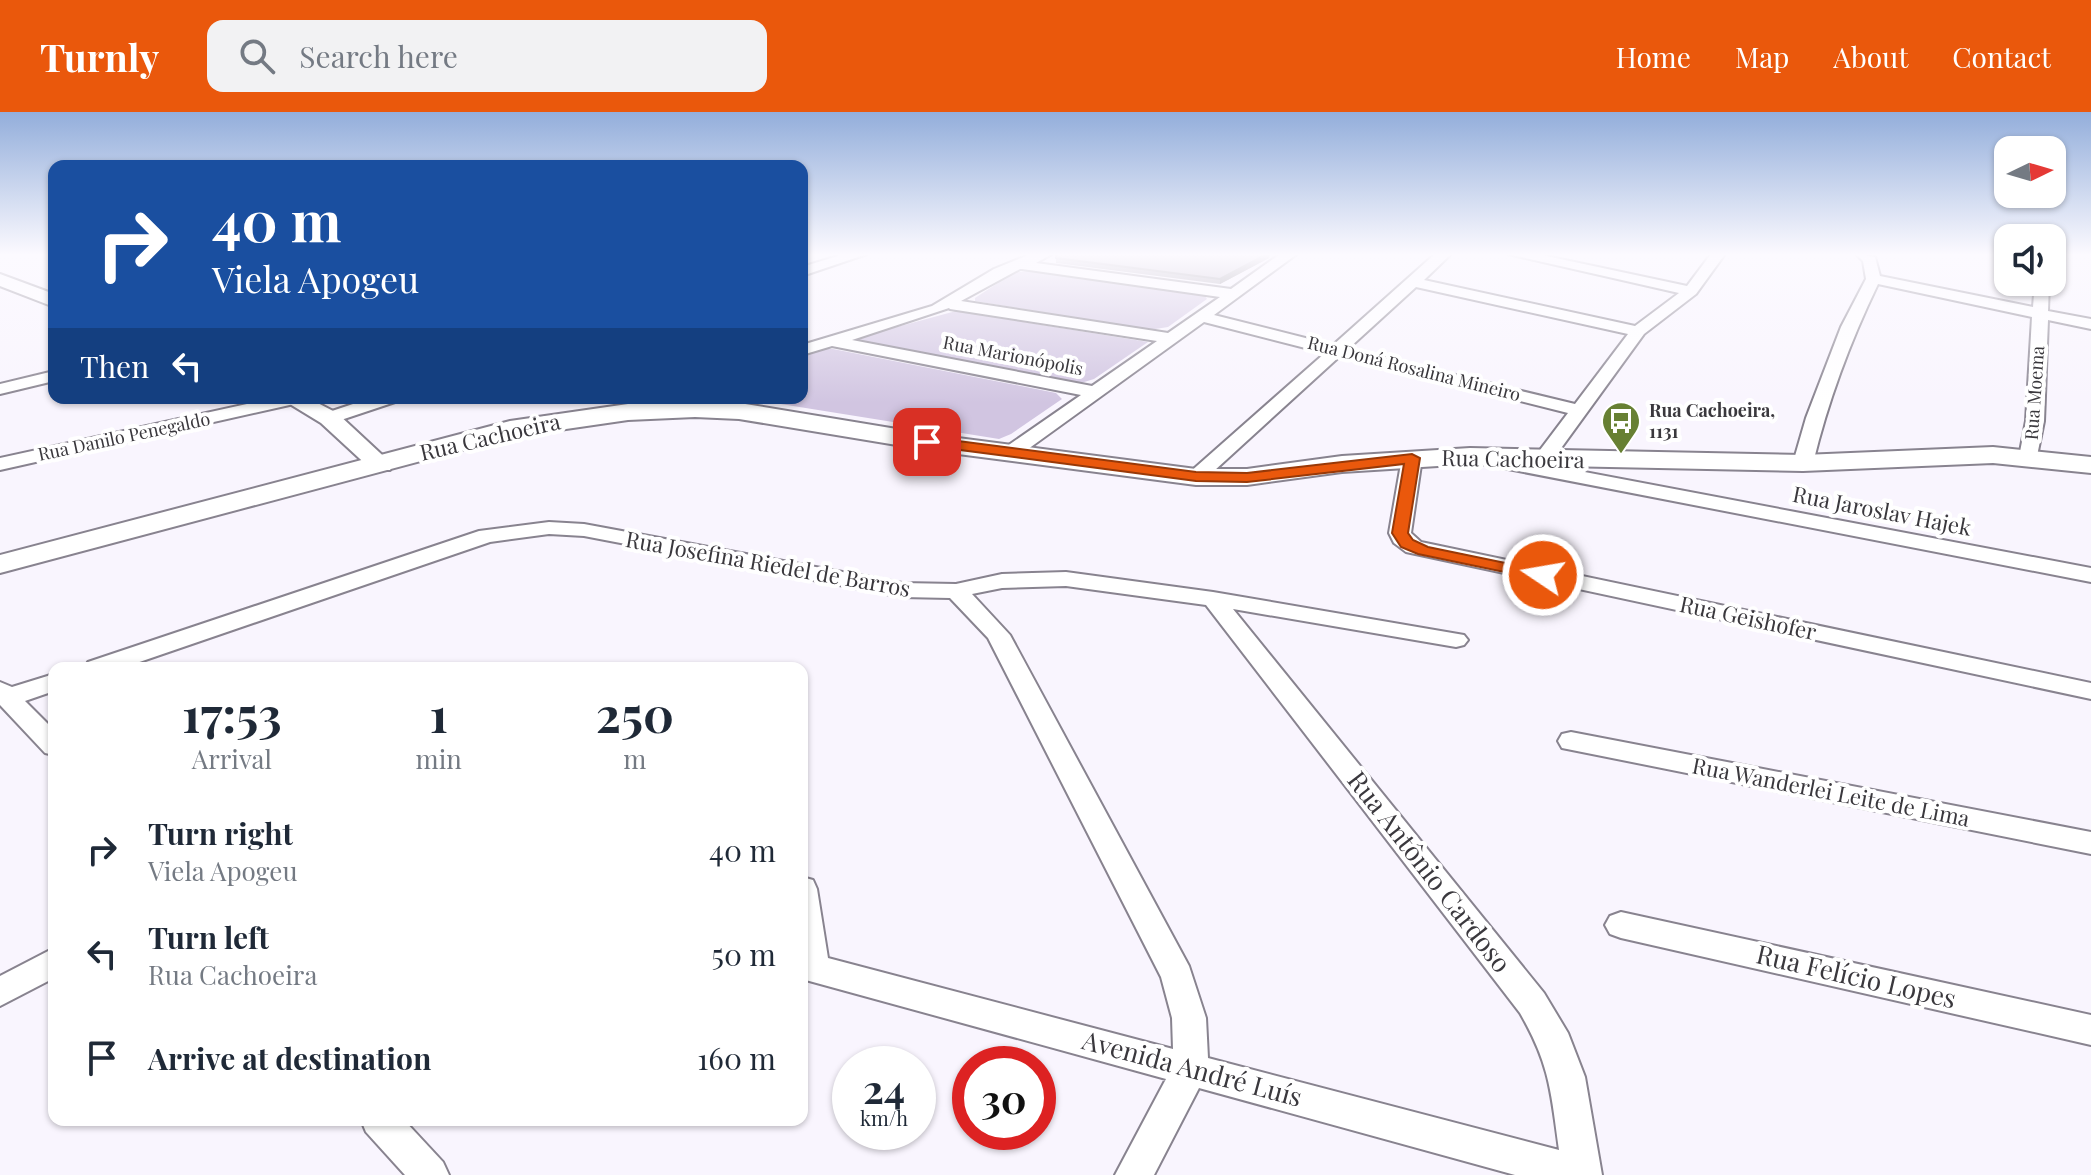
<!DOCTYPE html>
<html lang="en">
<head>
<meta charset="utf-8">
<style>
  :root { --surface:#fff; --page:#f2f2f3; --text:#1f2937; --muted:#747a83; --accent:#ea580c }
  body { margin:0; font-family:"Playfair Display",serif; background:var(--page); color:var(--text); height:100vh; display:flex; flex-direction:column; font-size:30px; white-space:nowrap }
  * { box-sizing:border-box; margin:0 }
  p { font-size:26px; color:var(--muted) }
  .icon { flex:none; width:44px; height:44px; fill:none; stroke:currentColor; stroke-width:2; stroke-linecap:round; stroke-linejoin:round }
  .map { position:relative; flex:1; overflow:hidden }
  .drawer { position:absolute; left:48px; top:550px; width:760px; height:464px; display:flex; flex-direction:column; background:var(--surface); border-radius:16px; box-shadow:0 2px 6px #0004 }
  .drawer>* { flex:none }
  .banner { position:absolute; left:48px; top:48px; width:760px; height:244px; border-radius:16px; box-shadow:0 2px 6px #0004; background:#1a4fa0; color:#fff; overflow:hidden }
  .needle { width:52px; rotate:85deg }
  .tools { position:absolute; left:1994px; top:24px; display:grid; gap:16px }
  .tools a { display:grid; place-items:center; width:72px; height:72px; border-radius:16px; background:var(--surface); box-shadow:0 2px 6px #0004; font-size:40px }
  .speed { position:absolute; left:832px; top:934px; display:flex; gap:16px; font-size:40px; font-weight:700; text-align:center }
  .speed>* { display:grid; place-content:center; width:104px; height:104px; border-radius:50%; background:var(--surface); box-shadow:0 2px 6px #0004; line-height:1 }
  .speed small { font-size:20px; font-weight:400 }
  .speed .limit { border:12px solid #d22; background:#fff; color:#111 }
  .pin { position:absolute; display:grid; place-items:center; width:68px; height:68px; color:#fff; margin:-34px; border-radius:16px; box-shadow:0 4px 12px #0006 }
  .me { position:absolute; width:88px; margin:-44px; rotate:282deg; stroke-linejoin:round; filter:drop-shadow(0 0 6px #0008) }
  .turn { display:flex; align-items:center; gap:28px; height:168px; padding:0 32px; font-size:36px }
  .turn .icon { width:104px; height:104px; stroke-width:2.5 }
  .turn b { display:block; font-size:56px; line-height:68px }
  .then { display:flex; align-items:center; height:76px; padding:0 32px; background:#0003; gap:16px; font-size:30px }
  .eta { display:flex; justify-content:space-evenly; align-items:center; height:136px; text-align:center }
  .eta b { font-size:48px; font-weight:700; line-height:56px }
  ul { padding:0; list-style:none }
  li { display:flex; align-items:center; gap:24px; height:104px; padding:0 32px }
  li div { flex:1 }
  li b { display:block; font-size:30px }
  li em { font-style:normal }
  header { display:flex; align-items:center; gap:48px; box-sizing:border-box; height:112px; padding:0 40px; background:var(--accent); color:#fff }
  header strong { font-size:38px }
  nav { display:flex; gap:44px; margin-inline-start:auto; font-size:28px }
  .search { width:560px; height:72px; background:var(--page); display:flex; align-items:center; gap:20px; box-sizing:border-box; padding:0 28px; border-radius:16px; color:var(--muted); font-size:30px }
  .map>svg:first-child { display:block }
  .green { fill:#d1c5e1 }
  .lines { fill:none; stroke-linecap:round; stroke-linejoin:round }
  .minor-casing { stroke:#88838f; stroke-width:4 }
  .tertiary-casing { stroke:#88838f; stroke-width:4 }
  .secondary-casing { stroke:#88838f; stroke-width:4 }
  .minor { fill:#fff; fill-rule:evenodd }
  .tertiary { fill:#fff; fill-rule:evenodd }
  .secondary { fill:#fff; fill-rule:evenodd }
  .wall { fill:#a19ca8 }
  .shaded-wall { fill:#837f88 }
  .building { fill:#bbb5c3; stroke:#837f88; stroke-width:2 }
  .route { fill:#ea580c; stroke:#983908; stroke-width:2 }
  .labels { text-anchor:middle; stroke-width:8; stroke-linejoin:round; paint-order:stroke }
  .far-street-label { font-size:18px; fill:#3a383d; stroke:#fff }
  .far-poi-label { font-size:18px; font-weight:bold; fill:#3a383d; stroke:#fff; text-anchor:start }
  .street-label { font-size:22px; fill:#3a383d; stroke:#fff }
  .near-street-label { font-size:26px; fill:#3a383d; stroke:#fff }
</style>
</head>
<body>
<header>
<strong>Turnly</strong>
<div class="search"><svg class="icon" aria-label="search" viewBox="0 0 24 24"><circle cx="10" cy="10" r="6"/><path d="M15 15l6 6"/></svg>Search here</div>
<nav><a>Home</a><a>Map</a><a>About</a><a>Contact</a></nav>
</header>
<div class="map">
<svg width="2091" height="1063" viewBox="0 0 2091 1063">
  <rect width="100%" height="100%" fill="#f9f5fe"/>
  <g class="green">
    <polygon points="1027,159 1205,184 1207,187 1168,215 1149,218 975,189 975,186 1013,161"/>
    <polygon points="956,199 1148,230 1094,267 1081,271 860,229 860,225"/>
    <polygon points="818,237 833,237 1056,281 1062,287 1011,322 999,327 743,286 802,286 802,242"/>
  </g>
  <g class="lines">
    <g class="minor-casing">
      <g id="minor">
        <polygon points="844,142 867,142 802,164 802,155"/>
        <path d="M1031 142H1052L1036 151 1231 177 1280 142H1297L1214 203 1333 233 1435 142H1451L1424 168 1635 214 1679 181 1508 142H1537L1687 174 1711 142H1725L1696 182 1644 222 1551 350 1544 352 1534 346 1568 301 1340 244 1203 369H1189L1186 365 1189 361 1325 241 1204 210 1017 345H1003L1000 341 1003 337 1081 283 832 234 802 243V233L932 194 994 157ZM1020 157H1022L1220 185 1168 221 961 189ZM1416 175 1628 222 1575 292 1348 237ZM949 196 950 197 1157 229 1092 274 852 228Z"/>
        <path d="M1856 142 1875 145 1880 164 2033 195 2035 170H2049L2048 199 2091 207V217L2048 208 2044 309 2036 349 2029 351 2019 345 2026 309 2032 205 1878 172C1850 230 1828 289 1813 351L1810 355H1796L1793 351 1806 306 1841 215 1866 167 1863 149Z"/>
        <polygon points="54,259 54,269 0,282 0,272"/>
        <polygon points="274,286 303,287 294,292 0,358 0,346"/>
        <polygon points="371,286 398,286 395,290 335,310 323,310 320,306 323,302"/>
        <polygon points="636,286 657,286 634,304 622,304 619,300"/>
        <polygon points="1412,340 1422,346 1411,421 1421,430 2091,571 2091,587 1406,440 1394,431 1389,421 1402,346"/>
        <polygon points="1484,341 2091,456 2091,470 1477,351 1474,347 1477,343"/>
        <path d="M549 410 584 412 902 471 956 472 1002 462 1066 460 1213 480 1464 523 1468 528 1464 533 1456 535 1233 497 1544 881 1568 921 1585 965 1602 1063H1515L1199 976 1154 1063H1115L1166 967 802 867V765L813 768 817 777 828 846 1173 937 1172 906 1161 865 988 526 950 486 902 485 584 424 549 422 490 430 122 556H85L88 550 479 419ZM1066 474 1206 493 1520 901C1550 953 1551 980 1559 1038L1208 946 1206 906 1189 854 1010 523 972 482 1002 476Z"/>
        <polygon points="54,562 54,579 25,589 54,618 54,643 45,641 0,593 0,570 12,575"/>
        <polygon points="1571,620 2091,720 2091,742 1562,636 1558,629 1562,622"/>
        <polygon points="1621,800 2091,903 2091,933 1621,826 1610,822 1605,813 1610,804"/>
        <polygon points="54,836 54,866 0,894 0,864"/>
        <polygon points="361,1008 404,1008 443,1050 449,1063 405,1063 366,1020"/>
      </g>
    </g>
    <g class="tertiary-casing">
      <g id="tertiary">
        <polygon points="0,162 54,182 54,195 0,174"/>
        <polygon points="280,286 308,286 337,301 393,353 390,358 372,358 321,311"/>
      </g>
    </g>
    <g class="secondary-casing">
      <polygon id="secondary" points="695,289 739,291 927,322 1196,357 1247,357 1342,344 1470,336 1803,343 1993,335 2091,345 2091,361 1993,351 1803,359 1470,352 1342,360 1247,373 1196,373 927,338 739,307 695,305 628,308 511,325 0,461 0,443 510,309 628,292"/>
    </g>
    <use href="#minor" class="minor"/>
    <use href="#tertiary" class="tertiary"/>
    <use href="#secondary" class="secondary"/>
  </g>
  <polygon class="wall" points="1056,142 1270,142 1269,146 1220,172 1056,151"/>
  <polygon class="shaded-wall" points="1267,142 1270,142 1269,146 1220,172 1220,167"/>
  <polygon class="building" points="1056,142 1267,142 1220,167 1056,146"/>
  <linearGradient id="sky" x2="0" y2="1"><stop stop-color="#93aedb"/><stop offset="0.49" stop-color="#fcfaff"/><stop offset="1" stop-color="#fcfaff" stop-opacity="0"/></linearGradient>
  <rect width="2091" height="291" fill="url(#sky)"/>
  <polygon class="route" points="927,325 1196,360 1247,361 1412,342 1420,346 1408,421 1413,428 1428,435 1549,460 1551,463 1543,468 1418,442 1401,435 1392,421 1404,352 1247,370 1196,369 922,333 922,327"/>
  <defs>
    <g id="bus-pin" transform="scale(2)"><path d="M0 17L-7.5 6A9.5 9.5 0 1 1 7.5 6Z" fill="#678033" stroke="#fff"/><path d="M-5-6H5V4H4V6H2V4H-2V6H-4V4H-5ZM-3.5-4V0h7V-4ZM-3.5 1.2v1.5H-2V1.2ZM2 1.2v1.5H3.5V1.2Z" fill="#fff"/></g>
  </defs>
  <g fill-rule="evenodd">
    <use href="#bus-pin" x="1621" y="309"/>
  </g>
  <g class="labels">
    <g class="far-street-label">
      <text transform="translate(1013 244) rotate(11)" y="6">Rua Marionópolis</text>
      <text transform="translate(1414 257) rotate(14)" y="6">Rua Doná Rosalina Mineiro</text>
      <text transform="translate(2035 281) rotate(-86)" y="6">Rua Moema</text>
      <text transform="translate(124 325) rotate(-12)" y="6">Rua Danilo Penegaldo</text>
    </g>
    <g class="far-poi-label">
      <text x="1649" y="305">Rua Cachoeira,<tspan x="1649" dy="21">1131</tspan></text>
    </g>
    <g class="street-label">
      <text transform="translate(490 325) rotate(-13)" y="8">Rua Cachoeira</text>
      <text transform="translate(1513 347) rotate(1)" y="8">Rua Cachoeira</text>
      <text transform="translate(1882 399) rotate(11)" y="8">Rua Jaroslav Hajek</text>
      <text transform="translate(768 452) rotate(10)" y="8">Rua Josefina Riedel de Barros</text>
      <text transform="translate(1748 506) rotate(12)" y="8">Rua Geishofer</text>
      <text transform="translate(1831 680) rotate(11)" y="8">Rua Wanderlei Leite de Lima</text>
    </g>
    <g class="near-street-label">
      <text transform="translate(1429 760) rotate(52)" y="9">Rua Antônio Cardoso</text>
      <text transform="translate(1856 865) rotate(13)" y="9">Rua Felício Lopes</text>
      <text transform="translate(1192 957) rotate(15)" y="9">Avenida André Luís</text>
    </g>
  </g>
</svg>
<div class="tools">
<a><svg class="needle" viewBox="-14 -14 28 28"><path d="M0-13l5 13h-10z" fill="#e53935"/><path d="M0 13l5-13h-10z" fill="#747a83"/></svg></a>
<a><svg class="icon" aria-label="sound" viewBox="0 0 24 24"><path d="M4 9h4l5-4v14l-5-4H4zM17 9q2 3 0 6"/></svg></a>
</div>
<div class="speed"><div>24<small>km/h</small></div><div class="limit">30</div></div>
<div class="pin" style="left:927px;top:330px;background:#d93025"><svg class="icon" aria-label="arrive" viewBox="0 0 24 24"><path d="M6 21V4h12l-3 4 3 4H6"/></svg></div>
<svg class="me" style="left:1543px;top:463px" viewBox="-20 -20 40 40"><circle r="17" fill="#ea580c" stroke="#fff" stroke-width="3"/><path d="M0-11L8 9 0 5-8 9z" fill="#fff"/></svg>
<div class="banner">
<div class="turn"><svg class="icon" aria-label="right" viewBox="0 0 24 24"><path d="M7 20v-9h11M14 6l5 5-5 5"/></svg><div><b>40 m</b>Viela Apogeu</div></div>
<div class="then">Then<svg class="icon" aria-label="left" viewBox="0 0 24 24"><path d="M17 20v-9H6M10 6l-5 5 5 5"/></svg></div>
</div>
<section class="drawer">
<div class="eta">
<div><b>17:53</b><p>Arrival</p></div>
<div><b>1</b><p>min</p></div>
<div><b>250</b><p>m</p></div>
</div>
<ul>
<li><svg class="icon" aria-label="right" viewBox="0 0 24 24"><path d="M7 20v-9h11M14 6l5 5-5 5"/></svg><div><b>Turn right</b><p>Viela Apogeu</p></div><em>40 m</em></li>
<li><svg class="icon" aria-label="left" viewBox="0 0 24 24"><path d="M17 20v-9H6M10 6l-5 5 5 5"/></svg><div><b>Turn left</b><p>Rua Cachoeira</p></div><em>50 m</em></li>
<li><svg class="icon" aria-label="arrive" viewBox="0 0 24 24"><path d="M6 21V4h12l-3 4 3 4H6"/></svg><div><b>Arrive at destination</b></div><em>160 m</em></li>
</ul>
</section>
</div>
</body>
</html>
